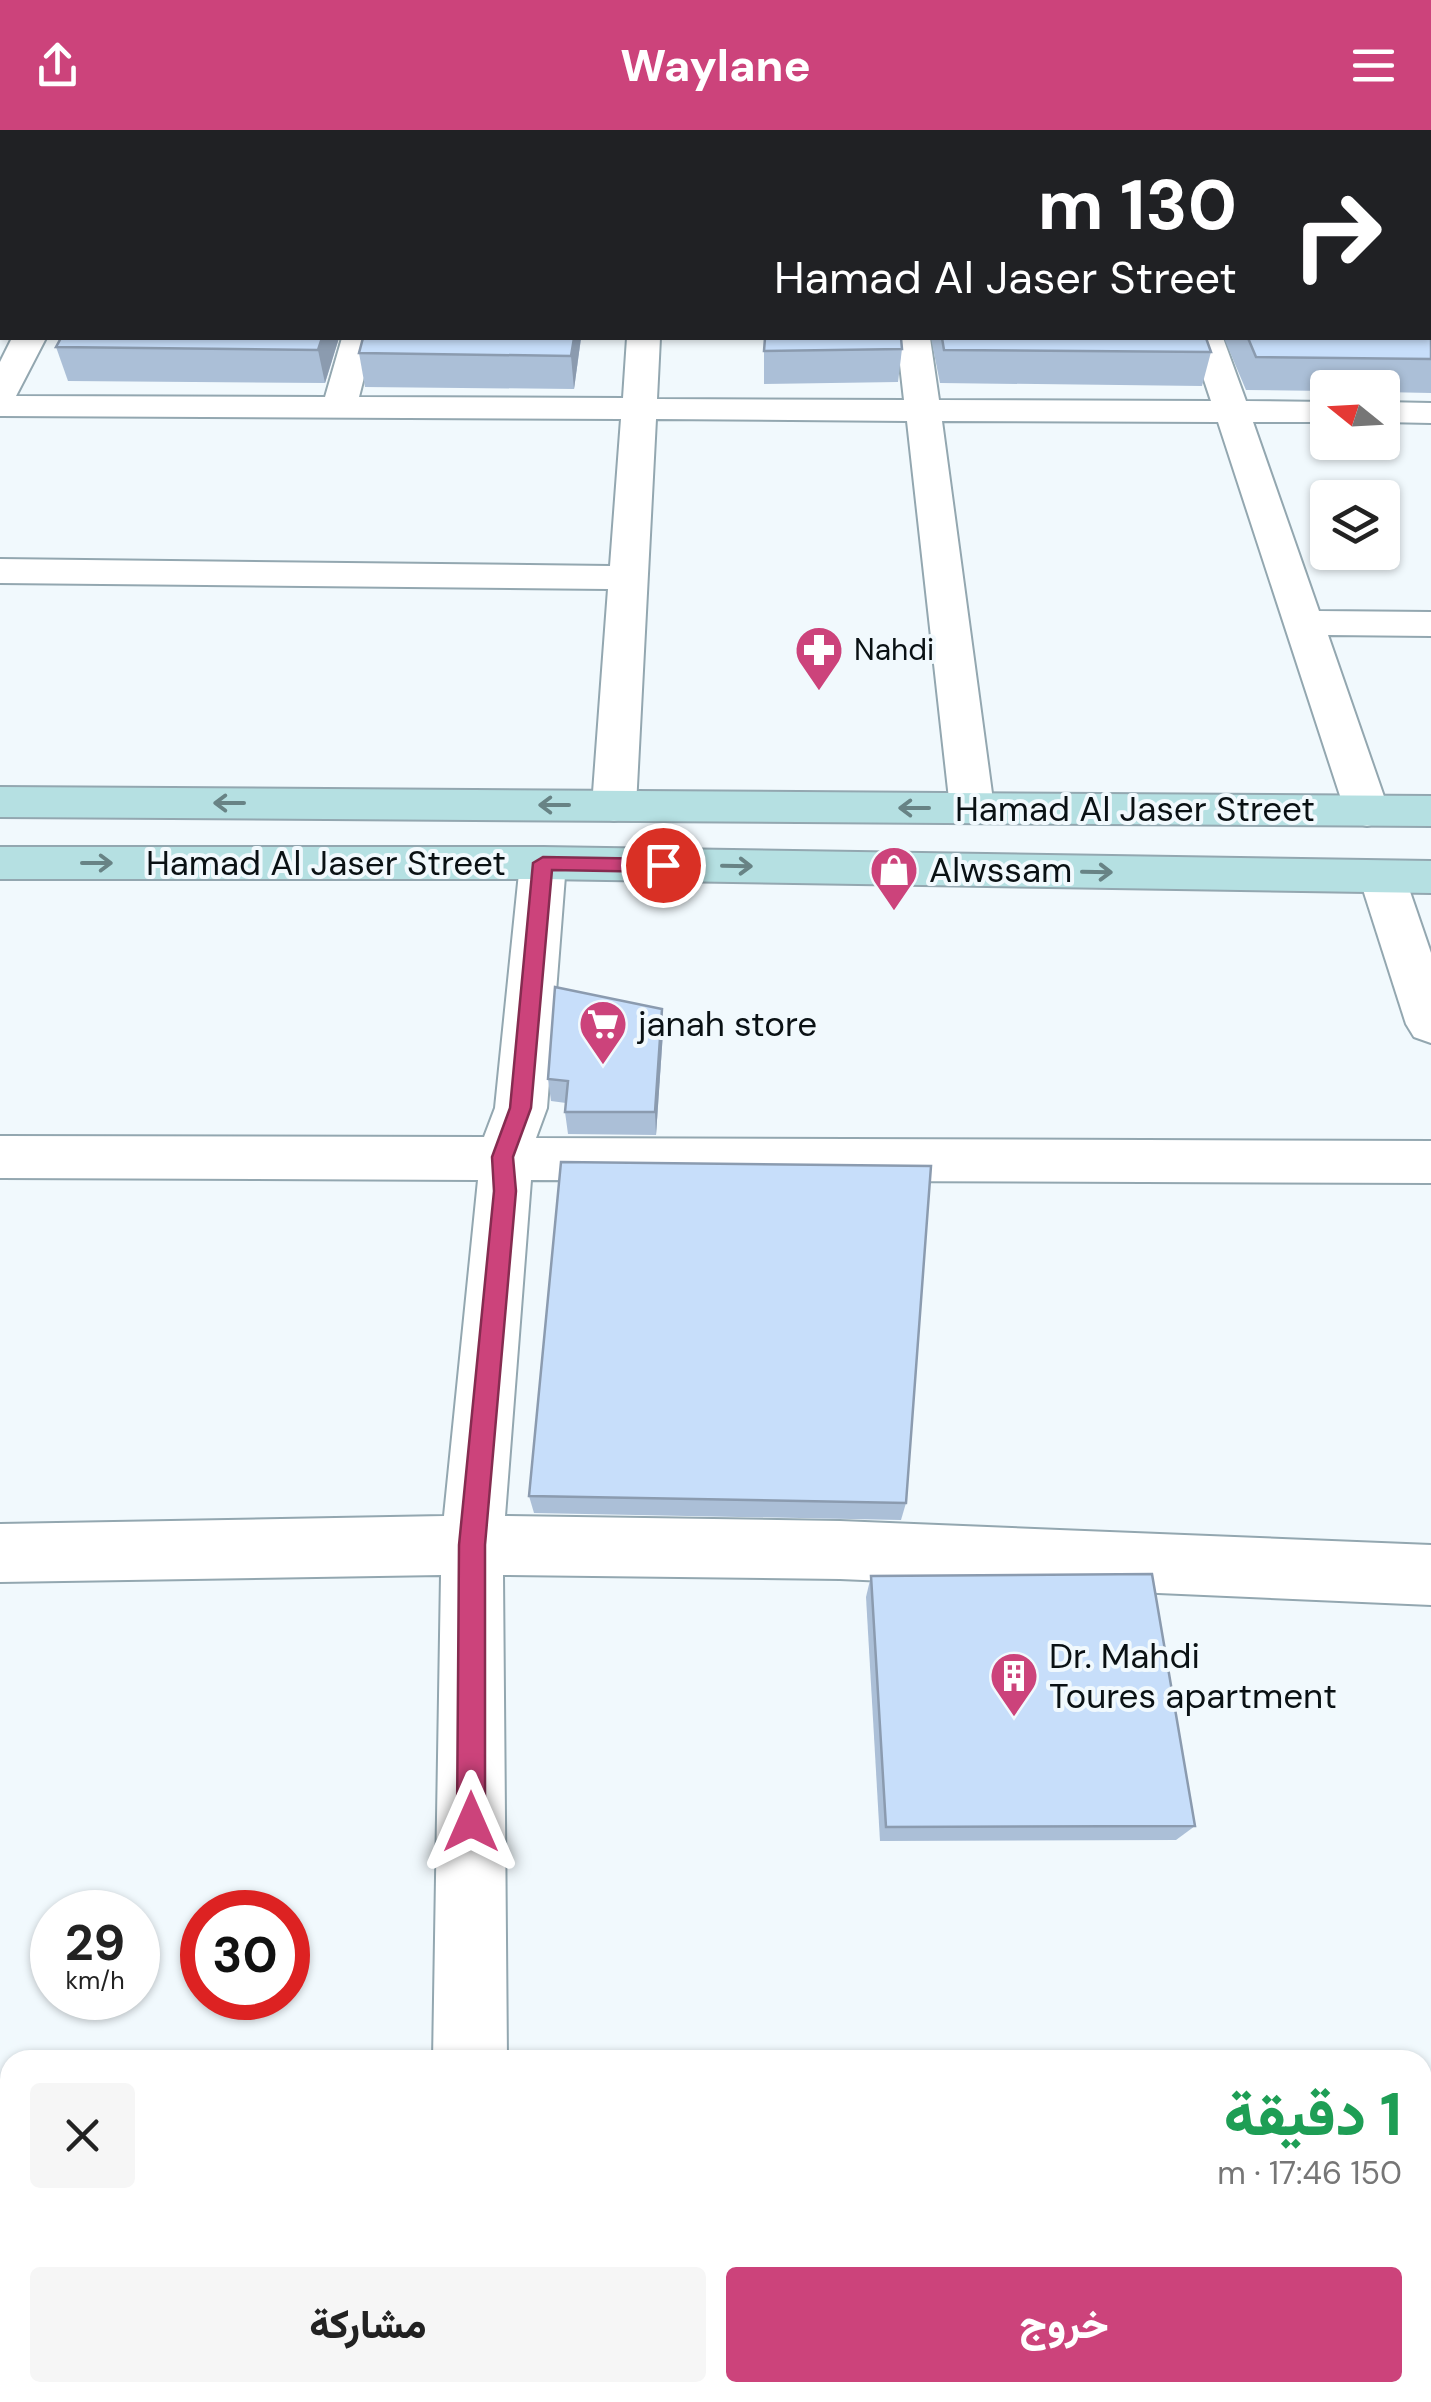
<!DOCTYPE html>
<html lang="ar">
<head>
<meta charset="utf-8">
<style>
  :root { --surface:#fff; --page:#f6f6f6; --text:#222; --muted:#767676; --accent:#cc437b }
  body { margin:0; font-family:"DM Sans",Vazirmatn,sans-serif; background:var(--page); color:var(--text); direction:rtl; height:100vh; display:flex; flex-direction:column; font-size:38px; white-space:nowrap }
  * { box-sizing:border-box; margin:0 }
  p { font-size:32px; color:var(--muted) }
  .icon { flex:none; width:55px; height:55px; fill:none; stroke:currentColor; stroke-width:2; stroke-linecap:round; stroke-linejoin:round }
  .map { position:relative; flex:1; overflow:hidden; direction:ltr }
  .drawer { position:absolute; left:0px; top:1920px; width:1432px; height:352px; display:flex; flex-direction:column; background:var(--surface); border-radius:30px 30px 0 0; box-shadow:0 2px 8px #0004; direction:rtl }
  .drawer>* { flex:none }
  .banner { position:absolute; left:0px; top:0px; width:1432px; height:210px; box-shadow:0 2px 8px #0004; direction:rtl; background:#202124; color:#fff; overflow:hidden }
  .needle { width:65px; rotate:288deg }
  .controls { position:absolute; left:1310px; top:240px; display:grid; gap:20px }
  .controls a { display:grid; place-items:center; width:90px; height:90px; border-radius:10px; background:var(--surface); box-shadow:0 2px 8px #0004; font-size:50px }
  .speed { position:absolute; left:30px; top:1760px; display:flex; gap:20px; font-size:50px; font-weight:700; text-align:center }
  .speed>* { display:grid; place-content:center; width:130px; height:130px; border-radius:50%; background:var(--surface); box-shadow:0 2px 8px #0004; line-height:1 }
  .speed small { font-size:25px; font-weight:400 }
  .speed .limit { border:15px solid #d22; background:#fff; color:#111 }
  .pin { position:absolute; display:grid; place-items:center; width:85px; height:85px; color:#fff; margin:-42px; border:5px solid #fff; border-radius:50%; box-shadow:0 2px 10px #0007 }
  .me { position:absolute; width:110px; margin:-55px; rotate:0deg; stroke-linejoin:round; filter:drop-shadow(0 0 8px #0008) }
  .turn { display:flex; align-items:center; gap:35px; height:210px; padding:0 30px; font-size:45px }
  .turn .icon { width:130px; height:130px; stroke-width:2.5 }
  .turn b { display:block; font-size:70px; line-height:85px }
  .round { display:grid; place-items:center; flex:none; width:105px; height:105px; border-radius:10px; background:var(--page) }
  .headline { display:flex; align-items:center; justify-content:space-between; height:170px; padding:0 30px }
  h1 { font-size:60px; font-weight:800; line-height:75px; color:#1e9e55 }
  .button { display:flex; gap:20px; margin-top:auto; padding:20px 30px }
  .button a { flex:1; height:115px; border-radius:10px; background:var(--accent); color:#fff; font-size:40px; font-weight:800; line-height:115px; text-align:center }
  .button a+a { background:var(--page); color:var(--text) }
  header { display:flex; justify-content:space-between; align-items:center; height:130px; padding:0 30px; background:var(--accent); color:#fff; font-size:45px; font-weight:800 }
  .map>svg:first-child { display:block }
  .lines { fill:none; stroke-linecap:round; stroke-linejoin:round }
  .street-casing { stroke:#93a7b0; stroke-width:4 }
  .secondary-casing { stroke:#93a7b0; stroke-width:4 }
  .street { fill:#fff; fill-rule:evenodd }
  .secondary { fill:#b5e0e2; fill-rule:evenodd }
  .wall { fill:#abbfd7 }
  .shaded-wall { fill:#8b9baf }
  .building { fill:#c7defa; stroke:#8b9baf; stroke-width:2.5 }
  .oneway { stroke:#688385 }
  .route { fill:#cc437b; stroke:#852c50; stroke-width:2.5 }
  .labels { text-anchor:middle; stroke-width:8; stroke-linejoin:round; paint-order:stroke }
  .far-poi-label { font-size:30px; fill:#0a1114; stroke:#f1f9fd; text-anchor:start }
  .street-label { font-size:35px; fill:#0a1114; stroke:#f1f9fd }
  .poi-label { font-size:35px; fill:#0a1114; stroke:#f1f9fd; text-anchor:start }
</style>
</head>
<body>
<header><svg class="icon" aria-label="menu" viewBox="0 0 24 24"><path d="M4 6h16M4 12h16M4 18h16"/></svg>Waylane<svg class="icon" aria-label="share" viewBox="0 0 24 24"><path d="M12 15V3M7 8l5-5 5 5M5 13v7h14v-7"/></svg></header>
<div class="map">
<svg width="1431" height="2272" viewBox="0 0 1431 2272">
  <rect width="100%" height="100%" fill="#f1f9fd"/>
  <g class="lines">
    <g class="street-casing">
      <g id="street">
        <polygon points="12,208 46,208 16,266 325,267 342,208 374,208 359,267 623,268 627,208 660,208 657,269 904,270 897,208 930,208 939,270 1211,271 1190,208 1223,208 1246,271 1328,272 1328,292 1253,292 1319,481 1431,482 1431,506 1328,505 1389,681 1383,692 1367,696 1351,692 1345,681 1218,292 942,291 994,678 988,689 972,693 956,689 950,678 907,291 656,289 636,676 630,687 614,691 598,687 592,676 608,459 0,453 0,429 610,436 621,289 0,286 0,232"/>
        <polygon points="1382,272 1431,273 1431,293 1382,292"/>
        <polygon points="543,717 559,722 566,733 547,978 536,1008 1431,1011 1431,1053 531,1050 505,1386 840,1391 1431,1415 1431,1475 840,1449 503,1445 507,1930 433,1930 441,1445 0,1452 0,1394 444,1386 478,1050 0,1048 0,1006 484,1007 495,978 520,733 527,722"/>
        <polygon points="1382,731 1398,736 1405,747 1431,823 1431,913 1414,907 1406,894 1359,747 1366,736"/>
        <rect x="0" y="2164" width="10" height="80"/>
        <polygon points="1422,2185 1431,2186 1431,2266 1415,2262 1422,2262"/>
        <polygon points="424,2262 506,2262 505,2272 423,2272"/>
      </g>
    </g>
    <g class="secondary-casing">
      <g id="secondary">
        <polygon points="0,657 1431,666 1431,696 0,687"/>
        <polygon points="0,717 543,717 1431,731 1431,763 543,749 0,749"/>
      </g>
    </g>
    <use href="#street" class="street"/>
    <use href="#secondary" class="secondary"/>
  </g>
  <g class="wall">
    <polygon points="1431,0 1431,263 1382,262 1382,258 1328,258 1328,261 1246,260 1224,208 1430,208"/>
    <polygon points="61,208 339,208 325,253 68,251 56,217"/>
    <polygon points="363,208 581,208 574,259 365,257 359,223"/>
    <polygon points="764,208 902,219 898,252 764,254"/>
    <polygon points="931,208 1206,208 1211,222 1202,256 940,253"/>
    <polygon points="662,879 663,902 656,1005 568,1004 565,982 566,973 551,971 548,949"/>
    <polygon points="529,1366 906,1373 901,1390 534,1383"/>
    <polygon points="871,1446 1195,1696 1176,1710 880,1711 866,1467"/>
  </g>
  <g class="shaded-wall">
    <polygon points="2,59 2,113 0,117 0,63"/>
    <polygon points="322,208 339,208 325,253 318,220"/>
    <polygon points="574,208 581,208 574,259 571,226"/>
    <polygon points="662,879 663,902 656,1005 655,982"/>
  </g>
  <g class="building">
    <polygon points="154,0 1431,0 1431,229 1256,227 1248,208 1430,208 1430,2 153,2"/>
    <polygon points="0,3 2,3 2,59 0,63"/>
    <polygon points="61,208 322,208 318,220 56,217"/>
    <polygon points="363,208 574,208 571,226 359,223"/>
    <polygon points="765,208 901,208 902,219 764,221"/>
    <polygon points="942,208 1206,208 1211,222 944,220"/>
    <polygon points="555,857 662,879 655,982 565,982 568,951 548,949"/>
    <polygon points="561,1032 931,1036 906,1373 529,1366"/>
    <polygon points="1152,1444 1195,1696 886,1697 871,1446"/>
  </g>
  <defs><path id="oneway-shaft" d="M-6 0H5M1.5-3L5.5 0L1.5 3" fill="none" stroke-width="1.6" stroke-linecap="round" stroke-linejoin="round" transform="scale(2.5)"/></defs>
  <g class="oneway">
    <use href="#oneway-shaft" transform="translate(229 673) rotate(-180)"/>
    <use href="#oneway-shaft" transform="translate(554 675) rotate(-180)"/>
    <use href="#oneway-shaft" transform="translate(914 678) rotate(-180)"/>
    <use href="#oneway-shaft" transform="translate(97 733)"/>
    <use href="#oneway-shaft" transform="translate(737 736) rotate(1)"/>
    <use href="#oneway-shaft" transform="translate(1097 742) rotate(1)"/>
  </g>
  <polygon class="route" points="543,727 663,729 672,735 663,742 552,740 531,978 513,1027 516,1061 485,1415 485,1692 481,1702 471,1706 461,1702 457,1692 459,1415 494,1061 492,1027 510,978 533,733"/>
  <defs>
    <g id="pharmacy-pin" transform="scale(2.5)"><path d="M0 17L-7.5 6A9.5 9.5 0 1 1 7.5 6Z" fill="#cc437b" stroke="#f1f9fd"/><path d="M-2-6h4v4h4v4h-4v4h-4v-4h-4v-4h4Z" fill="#fff"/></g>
    <g id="shop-pin" transform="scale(2.5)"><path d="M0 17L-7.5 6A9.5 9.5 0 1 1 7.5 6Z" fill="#cc437b" stroke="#f1f9fd"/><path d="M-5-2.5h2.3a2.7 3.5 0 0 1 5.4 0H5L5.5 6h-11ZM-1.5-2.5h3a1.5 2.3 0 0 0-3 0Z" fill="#fff"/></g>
    <g id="supermarket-pin" transform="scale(2.5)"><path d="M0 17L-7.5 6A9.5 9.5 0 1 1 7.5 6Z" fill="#cc437b" stroke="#f1f9fd"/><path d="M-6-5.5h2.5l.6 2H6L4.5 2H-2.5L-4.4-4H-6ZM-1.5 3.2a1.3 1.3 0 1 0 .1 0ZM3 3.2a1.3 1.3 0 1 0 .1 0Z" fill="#fff"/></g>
    <g id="building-pin" transform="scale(2.5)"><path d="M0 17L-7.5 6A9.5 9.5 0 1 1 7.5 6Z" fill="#cc437b" stroke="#f1f9fd"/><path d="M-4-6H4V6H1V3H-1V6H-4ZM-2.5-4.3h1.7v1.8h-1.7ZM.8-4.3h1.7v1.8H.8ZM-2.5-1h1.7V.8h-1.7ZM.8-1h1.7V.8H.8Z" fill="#fff"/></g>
  </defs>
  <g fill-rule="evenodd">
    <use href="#pharmacy-pin" x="819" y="520"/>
    <use href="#shop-pin" x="894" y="740"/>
    <use href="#supermarket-pin" x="603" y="894"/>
    <use href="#building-pin" x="1014" y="1546"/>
  </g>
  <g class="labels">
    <g class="far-poi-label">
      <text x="854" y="530">Nahdi</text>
    </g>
    <g class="street-label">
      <text x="1135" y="691">Hamad Al Jaser Street</text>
      <text x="326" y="745">Hamad Al Jaser Street</text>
    </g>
    <g class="poi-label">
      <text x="929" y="752">Alwssam</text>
      <text x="638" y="906">janah store</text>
      <text x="1049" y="1538">Dr. Mahdi<tspan x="1049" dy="40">Toures apartment</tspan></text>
    </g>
  </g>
</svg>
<div class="controls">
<a><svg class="needle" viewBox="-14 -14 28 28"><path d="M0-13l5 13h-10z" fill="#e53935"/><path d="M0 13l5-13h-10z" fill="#767676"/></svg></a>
<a><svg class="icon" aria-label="layers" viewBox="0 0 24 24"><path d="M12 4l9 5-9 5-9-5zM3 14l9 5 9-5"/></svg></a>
</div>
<div class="speed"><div>29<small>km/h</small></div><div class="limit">30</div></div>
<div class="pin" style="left:663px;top:735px;background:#d93025"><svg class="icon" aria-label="arrive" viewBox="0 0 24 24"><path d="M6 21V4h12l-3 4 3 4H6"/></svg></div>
<svg class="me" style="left:471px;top:1692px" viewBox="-20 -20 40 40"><path d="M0-17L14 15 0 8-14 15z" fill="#cc437b" stroke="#fff" stroke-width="4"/></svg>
<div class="banner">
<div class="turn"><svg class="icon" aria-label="right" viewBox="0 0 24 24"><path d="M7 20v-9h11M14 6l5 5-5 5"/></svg><div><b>130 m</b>Hamad Al Jaser Street</div></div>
</div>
<section class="drawer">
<div class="headline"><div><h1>1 دقيقة</h1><p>150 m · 17:46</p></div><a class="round"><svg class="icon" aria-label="close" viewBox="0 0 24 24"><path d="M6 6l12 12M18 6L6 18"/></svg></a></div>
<div class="button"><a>خروج</a><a>مشاركة</a></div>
</section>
</div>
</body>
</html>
